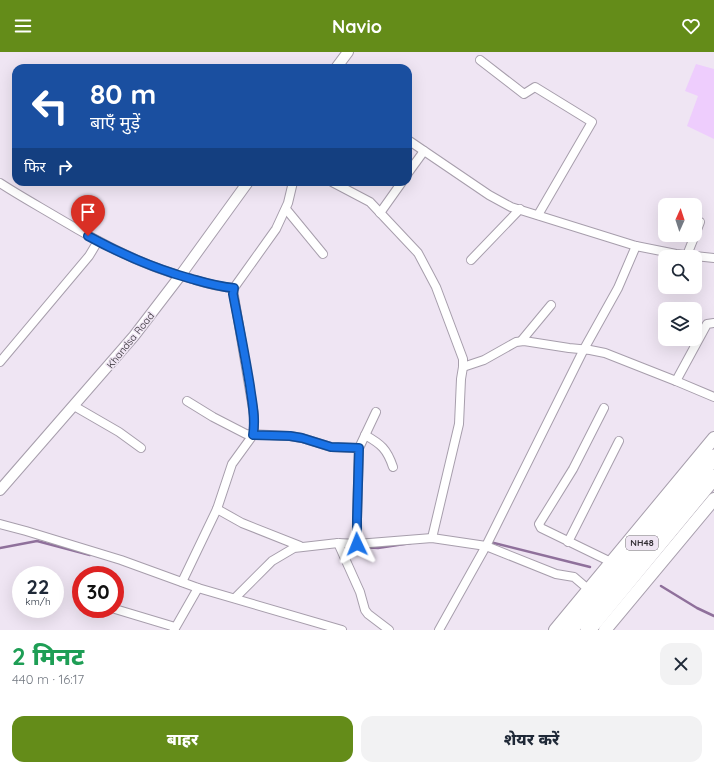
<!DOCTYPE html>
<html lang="hi">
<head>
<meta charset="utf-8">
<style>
  :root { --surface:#fff; --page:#f2f2f3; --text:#1f2937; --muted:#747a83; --accent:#648c19 }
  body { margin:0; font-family:Quicksand,"Noto Sans Devanagari",sans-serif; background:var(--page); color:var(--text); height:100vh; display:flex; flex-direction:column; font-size:15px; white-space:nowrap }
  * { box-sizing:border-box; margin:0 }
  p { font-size:13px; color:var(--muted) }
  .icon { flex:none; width:22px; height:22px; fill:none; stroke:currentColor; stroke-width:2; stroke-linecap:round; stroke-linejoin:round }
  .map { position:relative; height:578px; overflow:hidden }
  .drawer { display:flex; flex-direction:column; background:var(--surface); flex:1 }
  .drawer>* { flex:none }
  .top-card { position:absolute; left:12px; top:12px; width:400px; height:122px; border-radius:12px; box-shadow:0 4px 16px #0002; background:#1a4fa0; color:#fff; overflow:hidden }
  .needle { width:26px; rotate:3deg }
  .tools { position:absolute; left:658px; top:146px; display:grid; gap:8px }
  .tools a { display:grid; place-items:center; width:44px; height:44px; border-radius:8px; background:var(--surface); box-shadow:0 4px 16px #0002; font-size:20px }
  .speed { position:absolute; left:12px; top:514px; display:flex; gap:8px; font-size:20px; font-weight:700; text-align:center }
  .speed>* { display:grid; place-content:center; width:52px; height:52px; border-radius:50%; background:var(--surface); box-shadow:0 4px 16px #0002; line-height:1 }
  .speed small { font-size:10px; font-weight:400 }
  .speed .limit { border:6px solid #d22; background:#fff; color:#111 }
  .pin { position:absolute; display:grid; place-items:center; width:34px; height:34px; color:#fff; margin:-41px -17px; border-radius:50% 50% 50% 0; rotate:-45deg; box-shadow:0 0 4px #0007 }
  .pin .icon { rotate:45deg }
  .me { position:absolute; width:44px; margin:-22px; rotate:358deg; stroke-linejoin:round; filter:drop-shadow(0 0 3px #0008) }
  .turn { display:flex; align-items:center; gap:14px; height:84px; padding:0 12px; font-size:18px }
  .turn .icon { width:52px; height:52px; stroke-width:2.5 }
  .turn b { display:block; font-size:28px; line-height:34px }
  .then { display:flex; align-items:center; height:38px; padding:0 12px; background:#0003; gap:8px; font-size:15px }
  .round { display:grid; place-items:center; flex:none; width:42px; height:42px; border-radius:12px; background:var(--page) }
  .head { display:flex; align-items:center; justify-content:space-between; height:68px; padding:0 12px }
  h1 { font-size:24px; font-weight:800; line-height:30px; color:#1e9e55 }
  .button { display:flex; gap:8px; margin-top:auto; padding:8px 12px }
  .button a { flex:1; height:46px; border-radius:12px; background:var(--accent); color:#fff; font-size:16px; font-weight:800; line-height:46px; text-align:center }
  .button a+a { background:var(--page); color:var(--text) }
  header { display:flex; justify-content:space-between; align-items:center; height:52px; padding:0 12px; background:var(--accent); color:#fff; font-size:18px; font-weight:800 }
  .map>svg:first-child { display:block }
  .green { fill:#eecdfd }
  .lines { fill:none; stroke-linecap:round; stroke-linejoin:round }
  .stream { stroke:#8f709b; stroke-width:2.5 }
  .minor-casing { stroke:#a79eac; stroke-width:10 }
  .tertiary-casing { stroke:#a79eac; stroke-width:12 }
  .secondary-casing { stroke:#a79eac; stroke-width:14 }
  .motorway-casing { stroke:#a79eac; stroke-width:17 }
  .minor { stroke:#fff; stroke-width:8 }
  .tertiary { stroke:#fff; stroke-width:10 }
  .secondary { stroke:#fff; stroke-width:12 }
  .motorway { stroke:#fff; stroke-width:15 }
  .route-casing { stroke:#114b97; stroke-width:10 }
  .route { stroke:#1a73e8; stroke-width:7 }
  .labels { text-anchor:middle; stroke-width:3; stroke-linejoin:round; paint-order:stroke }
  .shield { fill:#efe5f3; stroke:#6a646d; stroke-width:1 }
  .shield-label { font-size:9px; font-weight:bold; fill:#312d33 }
  .street-label { font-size:10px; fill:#312d33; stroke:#efe5f3 }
</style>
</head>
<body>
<header><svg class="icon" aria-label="menu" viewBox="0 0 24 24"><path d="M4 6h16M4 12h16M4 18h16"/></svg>Navio<svg class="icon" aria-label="heart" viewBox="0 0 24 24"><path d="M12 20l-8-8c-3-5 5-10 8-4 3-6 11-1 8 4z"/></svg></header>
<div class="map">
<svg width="714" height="578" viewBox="0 0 714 578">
  <rect width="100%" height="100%" fill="#efe5f3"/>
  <polygon class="green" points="696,12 714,17 714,87 687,74 698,44 685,39"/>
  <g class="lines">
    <g class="stream">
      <polyline points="490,490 590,515"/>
      <polyline points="361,495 378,496 411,491"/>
      <polyline points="0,496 37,489 90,503"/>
      <polyline points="661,534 697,556 714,564"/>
    </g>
    <g class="minor-casing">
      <g id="minor">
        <polyline points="480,8 524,42 535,35 592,70 538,163"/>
        <polyline points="408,88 489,143 511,155 636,194 676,202 714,206"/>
        <polyline points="408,121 424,99"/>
        <polyline points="332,130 370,150 418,201 436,235 463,307 463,315 461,327 459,372 432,486"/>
        <path d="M0 131C20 144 40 155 60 167 102 192 143 214 189 226 204 231 219 235 234 236"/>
        <polyline points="286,157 323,202"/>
        <polyline points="380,161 402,130"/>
        <polyline points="695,183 700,170"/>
        <polyline points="687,203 695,183"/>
        <polyline points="471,208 520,157"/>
        <polyline points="522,288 551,253"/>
        <polyline points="0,310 89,204 98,189"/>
        <polyline points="463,315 484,308 516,290 524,289 569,296 590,298 605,301 676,329 714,345"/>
        <polyline points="676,329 707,272 714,271"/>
        <polyline points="187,349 213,365 246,382 290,384 302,386 331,395 359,396"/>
        <polyline points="74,354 119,380 141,396"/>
        <polyline points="604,356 573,417 539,472 541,476 611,510"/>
        <path d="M365 383C381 392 387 397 393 415"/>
        <polyline points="217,457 242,471 300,494"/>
        <polyline points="0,472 26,479 121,508 198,536 342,578"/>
        <polyline points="568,490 619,389"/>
        <polyline points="338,491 360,540 365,558 368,562 389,578"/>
        <polyline points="357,492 357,467 359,396 376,360"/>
        <polyline points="182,530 217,457 232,412 253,383 254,375 254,363 233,238 236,233 276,177 288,151 293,130"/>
        <polyline points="235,546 272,509 294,496 338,491 357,492 432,486 486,494 556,522 574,525 588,537"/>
        <polyline points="115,557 175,575"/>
        <polyline points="174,578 198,536"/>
        <polyline points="439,578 486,494 584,297 618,236 636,194"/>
      </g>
    </g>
    <g class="tertiary-casing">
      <g id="tertiary">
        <polyline points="336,16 348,0"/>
        <polyline points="0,438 134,284 180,224 248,130"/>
      </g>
    </g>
    <g class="secondary-casing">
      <g id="secondary">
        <polyline points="555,578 714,386"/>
        <polyline points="605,578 714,447"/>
      </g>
    </g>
    <g class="motorway-casing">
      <g id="motorway">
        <polyline points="570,578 714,405"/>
        <polyline points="588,578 714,425"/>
      </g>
    </g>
    <use href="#minor" class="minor"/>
    <use href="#tertiary" class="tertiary"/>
    <use href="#secondary" class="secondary"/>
    <use href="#motorway" class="motorway"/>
  </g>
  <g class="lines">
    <g class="route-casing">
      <path id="route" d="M88 184C121 202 155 217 192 227 206 231 219 235 234 236L233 242C239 273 245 303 250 334 252 350 256 366 253 383L290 384 302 386 331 395 359 396 357 467V492"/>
    </g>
    <use href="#route" class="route"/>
  </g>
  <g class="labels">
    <rect class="shield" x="626" y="484" width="32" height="14" rx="3"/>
    <g class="shield-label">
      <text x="642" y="494">NH48</text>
    </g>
    <g class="street-label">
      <text transform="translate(130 288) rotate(-51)" y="4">Khandsa Road</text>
    </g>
  </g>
</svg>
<div class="tools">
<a><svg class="needle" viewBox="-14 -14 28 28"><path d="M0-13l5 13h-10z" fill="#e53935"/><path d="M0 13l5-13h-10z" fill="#747a83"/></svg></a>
<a><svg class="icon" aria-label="search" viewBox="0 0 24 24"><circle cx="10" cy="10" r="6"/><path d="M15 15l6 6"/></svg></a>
<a><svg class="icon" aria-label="layers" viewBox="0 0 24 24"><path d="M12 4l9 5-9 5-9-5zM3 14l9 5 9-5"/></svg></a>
</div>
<div class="speed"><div>22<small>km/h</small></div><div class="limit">30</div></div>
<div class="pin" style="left:88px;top:184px;background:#d93025"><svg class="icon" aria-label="arrive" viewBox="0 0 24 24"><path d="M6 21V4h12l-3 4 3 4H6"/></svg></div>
<svg class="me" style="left:357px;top:492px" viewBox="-20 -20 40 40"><path d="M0-17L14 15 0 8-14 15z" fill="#1a73e8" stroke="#fff" stroke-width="4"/></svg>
<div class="top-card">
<div class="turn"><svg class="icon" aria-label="left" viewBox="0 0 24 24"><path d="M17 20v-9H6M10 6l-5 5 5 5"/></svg><div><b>80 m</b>बाएँ मुड़ें</div></div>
<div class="then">फिर<svg class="icon" aria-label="right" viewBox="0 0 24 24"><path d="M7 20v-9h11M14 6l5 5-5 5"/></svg></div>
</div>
</div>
<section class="drawer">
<div class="head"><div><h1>2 मिनट</h1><p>440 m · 16:17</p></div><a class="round"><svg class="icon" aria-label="close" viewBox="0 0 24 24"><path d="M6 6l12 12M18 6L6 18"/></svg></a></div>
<div class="button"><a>बाहर</a><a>शेयर करें</a></div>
</section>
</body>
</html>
